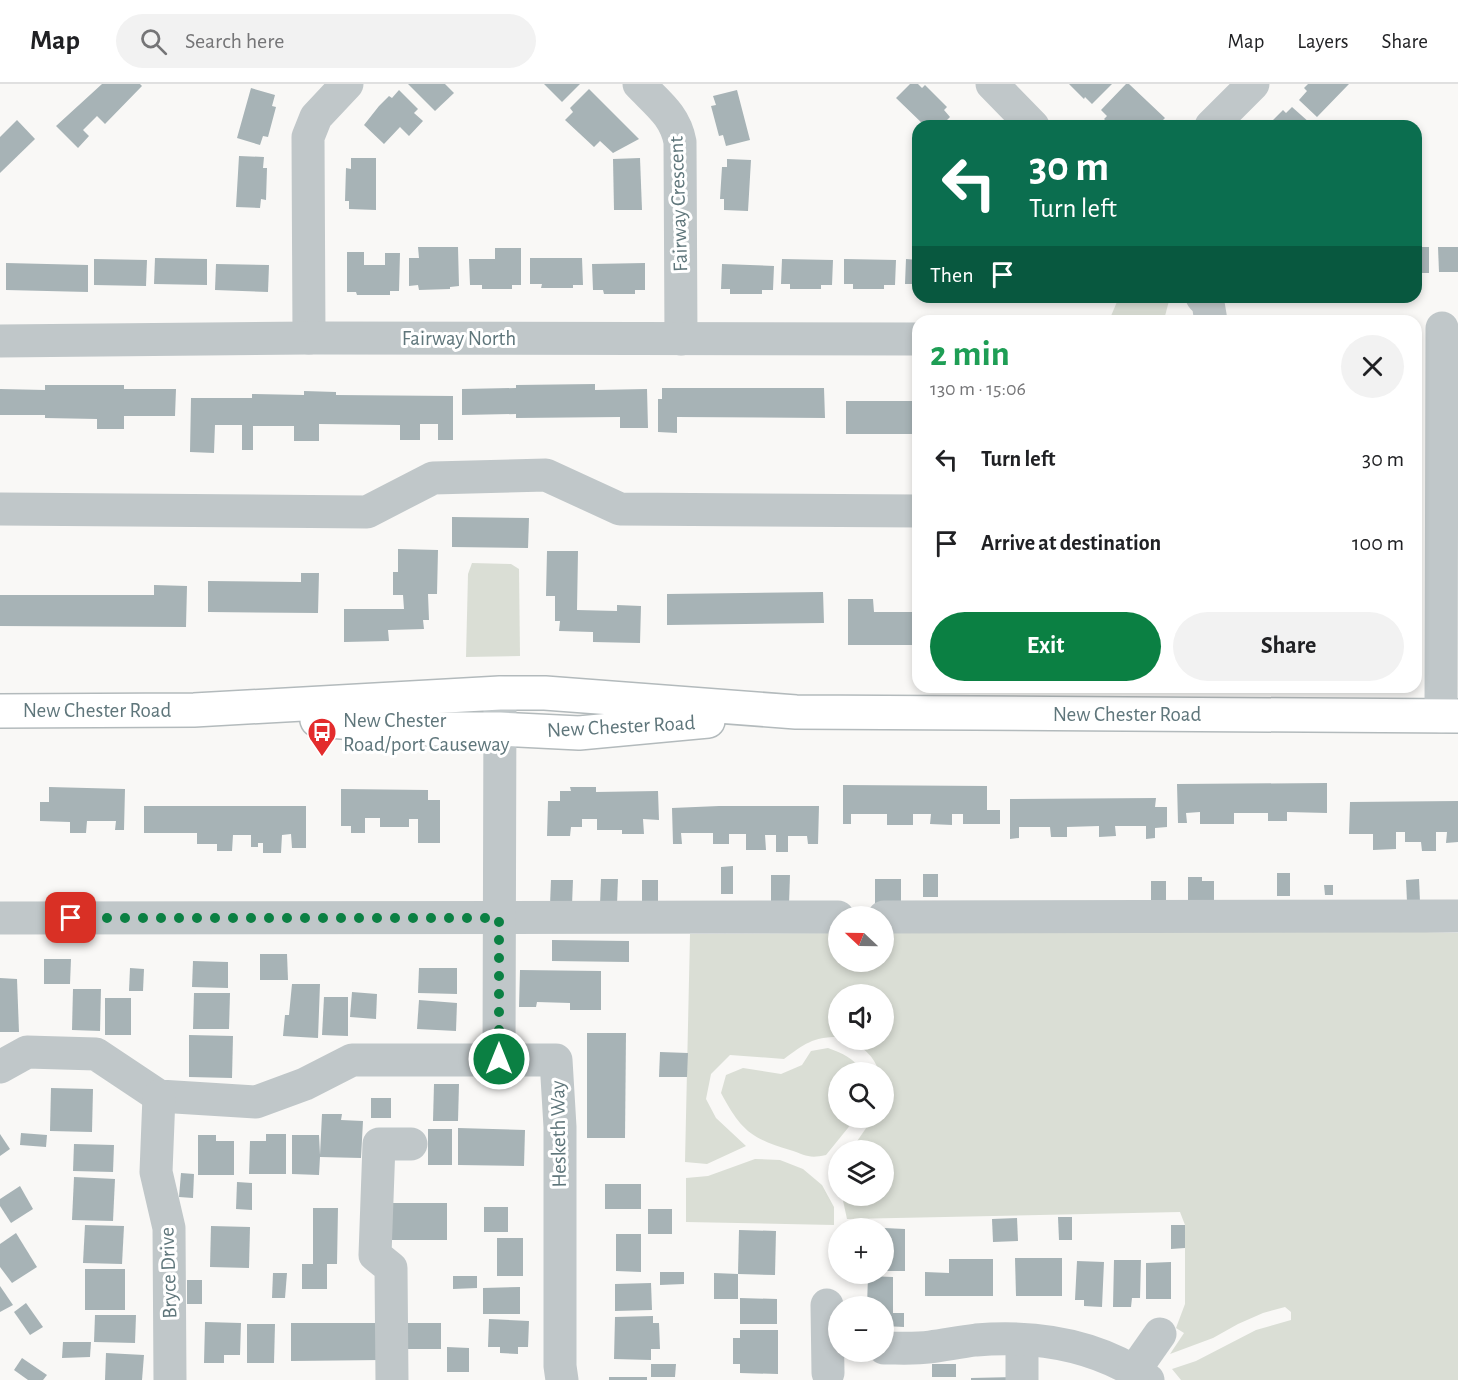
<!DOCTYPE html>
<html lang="en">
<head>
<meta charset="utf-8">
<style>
  :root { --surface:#fff; --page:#f2f2f2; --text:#202124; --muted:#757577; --line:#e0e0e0; --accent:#0b8043 }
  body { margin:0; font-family:"Alegreya Sans",sans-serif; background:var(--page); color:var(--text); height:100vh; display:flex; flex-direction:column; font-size:22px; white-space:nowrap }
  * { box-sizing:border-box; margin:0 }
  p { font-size:20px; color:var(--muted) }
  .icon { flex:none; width:33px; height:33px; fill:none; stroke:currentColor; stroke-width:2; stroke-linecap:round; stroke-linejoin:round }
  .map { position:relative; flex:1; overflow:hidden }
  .panel { position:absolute; left:912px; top:231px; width:510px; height:378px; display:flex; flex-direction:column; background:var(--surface); border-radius:18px; box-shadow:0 3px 9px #0003 }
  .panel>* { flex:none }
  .top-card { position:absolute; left:912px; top:36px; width:510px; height:183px; border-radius:18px; box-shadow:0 3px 9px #0003; background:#0b6e4f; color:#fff; overflow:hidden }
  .needle { width:39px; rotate:292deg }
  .fabs { position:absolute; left:828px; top:822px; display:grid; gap:12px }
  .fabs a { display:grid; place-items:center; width:66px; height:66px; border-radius:50%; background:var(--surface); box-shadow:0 3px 9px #0003; font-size:30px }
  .pin { position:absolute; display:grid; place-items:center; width:51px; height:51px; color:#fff; margin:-26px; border-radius:12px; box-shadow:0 3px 9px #0006 }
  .me { position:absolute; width:66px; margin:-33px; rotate:0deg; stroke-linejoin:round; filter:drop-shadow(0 0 4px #0008) }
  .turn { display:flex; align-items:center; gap:21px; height:126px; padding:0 18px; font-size:27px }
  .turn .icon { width:78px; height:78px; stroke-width:2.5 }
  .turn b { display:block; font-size:42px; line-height:51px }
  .then { display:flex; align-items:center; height:57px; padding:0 18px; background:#0003; gap:12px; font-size:22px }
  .round { display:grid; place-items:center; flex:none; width:63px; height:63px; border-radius:32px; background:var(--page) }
  .summary { display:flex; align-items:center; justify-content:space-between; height:102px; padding:0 18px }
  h1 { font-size:36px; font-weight:700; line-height:45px; color:#1e9e55 }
  .action { display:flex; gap:12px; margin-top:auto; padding:12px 18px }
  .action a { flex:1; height:69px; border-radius:36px; background:var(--accent); color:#fff; font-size:24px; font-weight:700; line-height:69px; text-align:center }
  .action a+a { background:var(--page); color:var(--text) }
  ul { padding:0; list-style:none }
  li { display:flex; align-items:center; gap:18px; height:84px; padding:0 18px }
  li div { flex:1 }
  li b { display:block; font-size:22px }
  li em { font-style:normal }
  header { display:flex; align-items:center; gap:36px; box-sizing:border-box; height:84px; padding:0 30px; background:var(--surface); border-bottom:2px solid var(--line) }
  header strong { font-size:28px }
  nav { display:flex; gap:33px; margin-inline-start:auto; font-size:21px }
  .search { width:420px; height:54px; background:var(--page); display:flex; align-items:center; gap:15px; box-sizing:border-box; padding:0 21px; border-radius:33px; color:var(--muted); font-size:22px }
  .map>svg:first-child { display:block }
  .green { fill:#daded5 }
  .building { fill:#a7b3b6 }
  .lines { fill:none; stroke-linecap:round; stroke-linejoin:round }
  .highway-casing { stroke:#b3babc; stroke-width:36 }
  .minor { stroke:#c0c7c9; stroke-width:33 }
  .highway { stroke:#fff; stroke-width:33 }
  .route { stroke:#0b8043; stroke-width:10; stroke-dasharray:0 18 }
  .labels { text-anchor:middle; stroke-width:6; stroke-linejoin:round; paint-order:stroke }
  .street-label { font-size:21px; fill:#5f767b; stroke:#fff }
  .poi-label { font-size:21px; fill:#5f767b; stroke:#fff; text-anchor:start }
</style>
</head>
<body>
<header>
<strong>Map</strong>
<div class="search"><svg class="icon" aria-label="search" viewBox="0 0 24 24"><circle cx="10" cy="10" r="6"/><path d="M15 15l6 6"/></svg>Search here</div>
<nav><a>Map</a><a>Layers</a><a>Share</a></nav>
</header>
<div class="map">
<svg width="1458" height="1296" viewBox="0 0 1458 1296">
  <rect width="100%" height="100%" fill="#f9f8f6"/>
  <g class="green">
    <polygon points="1119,213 1170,213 1165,232 1111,232"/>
    <polygon points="472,479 511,480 519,485 520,572 466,573 468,490"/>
    <path d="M1361 846 1458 849V1296H1181L1172 1285 1196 1277 1256 1246 1291 1236V1228L1285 1223 1263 1229 1238 1240 1213 1254 1170 1270 1184 1249 1176 1244 1185 1220V1141L1180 1128 847 1135 842 1112H884V1066H851L873 1034H884V988H879C875 973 862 961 846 956H884V910H838V953C813 953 804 960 784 975L730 971 711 990 706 1015 716 1034 746 1062 707 1080 685 1078 690 850 838 849V878H884V849Z"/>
    <path d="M828 964C842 969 855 975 863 988H838V1034H856L826 1071C808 1075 806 1071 790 1066 750 1054 741 1046 721 1009L726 991 743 984 781 990 802 981 811 967Z"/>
    <polygon points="755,1075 780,1076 803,1085 822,1101 834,1123 834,1141 686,1138 686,1094 708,1092"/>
  </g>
  <g class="building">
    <polygon points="102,0 140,0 142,2 105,40 97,32 83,46 89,52 78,64 56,42"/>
    <polygon points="408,0 445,0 454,9 435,27"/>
    <polygon points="544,0 580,0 562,18"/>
    <polygon points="910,0 918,0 922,4 925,1 947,23 944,26 950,33 941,42 925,42 896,14"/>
    <polygon points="1069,0 1112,0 1092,20 1085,13 1084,15"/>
    <polygon points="1126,0 1129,0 1165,34 1157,42 1111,42 1104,35 1107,32 1101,26"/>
    <polygon points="1308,0 1349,0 1317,33 1299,16 1307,7 1304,4"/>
    <polygon points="251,4 275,11 272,22 276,23 268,53 263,52 260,61 237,54"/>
    <polygon points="589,5 639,55 613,69 600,57 594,63 565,36 573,28 570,24"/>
    <polygon points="399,6 418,25 414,29 423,37 409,52 400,43 384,60 364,41 379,22 389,12 392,14"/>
    <polygon points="737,6 750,56 726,62 723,51 719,52 711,22 716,21 713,12"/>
    <polygon points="1292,23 1310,39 1307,42 1267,42 1283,26 1286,29"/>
    <polygon points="17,36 35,55 0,89 0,53"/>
    <polygon points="239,72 264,73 263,84 267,84 266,116 261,115 260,124 236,123"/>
    <polygon points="351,74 376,74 376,126 349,125 349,117 345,117 346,84 351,85"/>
    <polygon points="640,74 642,126 614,126 613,75"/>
    <polygon points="727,75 751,76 748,127 724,126 724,115 720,115 722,83 727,83"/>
    <polygon points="418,163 458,163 459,202 450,203 450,205 419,206 418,201 409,202 409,174 419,174"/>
    <rect x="1416" y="163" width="13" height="26"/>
    <polygon points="1438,163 1458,163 1458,188 1439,188"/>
    <polygon points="495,164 521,164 521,201 512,201 512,205 482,205 482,201 470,201 469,175 495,175"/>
    <polygon points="347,168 364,168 364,181 385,181 385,169 400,169 399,207 390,207 390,211 357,211 356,208 347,208"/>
    <polygon points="155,174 207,175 207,201 154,200"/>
    <polygon points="530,174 582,174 583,201 573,201 573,204 541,204 542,200 530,200"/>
    <polygon points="94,175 147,176 146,202 94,201"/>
    <polygon points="782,175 833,176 832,201 821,201 821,205 790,205 790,200 781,200"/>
    <polygon points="844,175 896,176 895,201 884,201 884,205 853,205 853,200 844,200"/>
    <polygon points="906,175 918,176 918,205 914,205 914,200 905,200"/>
    <polygon points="6,179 88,181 88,208 6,206"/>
    <polygon points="645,179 645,206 635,206 635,210 604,210 603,206 593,206 592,180"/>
    <polygon points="216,180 269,181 268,208 215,206"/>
    <polygon points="722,180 774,182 773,206 762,206 762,210 730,210 730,205 721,205"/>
    <polygon points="595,300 595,306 647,305 648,344 620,344 620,333 516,334 516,330 462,331 462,305 516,304 516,301"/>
    <polygon points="45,301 124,301 124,305 176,305 175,332 124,332 124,345 97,345 97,335 45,334 45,331 0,331 0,305 45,306"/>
    <polygon points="662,304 824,304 825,334 677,333 677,349 658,348 658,315 662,315"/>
    <polygon points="304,307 336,308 336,311 453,312 453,356 438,356 438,340 420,340 420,356 400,356 400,341 319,340 319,357 294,357 294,342 253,342 253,366 242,366 242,341 215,341 214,369 190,368 191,314 252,314 252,310 304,311"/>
    <rect x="846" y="317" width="72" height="33"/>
    <polygon points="452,433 529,434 528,464 452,463"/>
    <polygon points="398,465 438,466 437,510 428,510 429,536 423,536 424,545 388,546 389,557 344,558 344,525 404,525 403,511 393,511 393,488 398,488"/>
    <polygon points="547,467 578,467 577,526 617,527 617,521 641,522 640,559 593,558 593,548 559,547 560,537 555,537 555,512 546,512"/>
    <polygon points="301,489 319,489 318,529 208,528 208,497 301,498"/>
    <polygon points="154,501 187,502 186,543 0,542 0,511 154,511"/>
    <polygon points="823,508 824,539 667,541 667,510"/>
    <polygon points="848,515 873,515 874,528 918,528 918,561 848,561"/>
    <polygon points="1327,699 1327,729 1287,728 1287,737 1268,737 1268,729 1234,729 1234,740 1200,740 1200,728 1186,729 1187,739 1178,739 1177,700"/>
    <polygon points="843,701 987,702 987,726 1000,726 1000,740 963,740 963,730 952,730 952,741 930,740 931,730 913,730 913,741 887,741 887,730 851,730 851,740 843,740"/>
    <polygon points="49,703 125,705 124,746 115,746 116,737 87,737 86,749 70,749 70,738 40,737 40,718 49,718"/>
    <polygon points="570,703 596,703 596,708 658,707 659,736 643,735 644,750 622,750 622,746 597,746 597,735 582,735 582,743 571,743 570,752 547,752 548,717 560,717 560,707 571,707"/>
    <polygon points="341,705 428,706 428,716 440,716 440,759 418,759 418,735 409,735 409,743 380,743 380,734 365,734 365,749 351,749 351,742 341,742"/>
    <polygon points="1156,714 1155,723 1167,723 1167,743 1155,744 1155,754 1146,755 1146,742 1115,742 1116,752 1099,753 1099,742 1067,743 1067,753 1051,753 1050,743 1019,743 1019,754 1010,755 1010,715"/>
    <polygon points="1458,717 1458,758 1446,759 1447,748 1436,748 1436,767 1422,767 1421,758 1405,758 1405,748 1396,748 1396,765 1373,766 1373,750 1349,750 1350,718"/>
    <polygon points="144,722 306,722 306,764 292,764 291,750 282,751 281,769 263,769 263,759 258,759 258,763 251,763 251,751 233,751 232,767 217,767 217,760 197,760 197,749 144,749"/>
    <polygon points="719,722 819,722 818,760 808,760 807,752 788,752 788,768 776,768 776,751 765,751 766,766 746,766 746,750 729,750 729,760 713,760 713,749 681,749 682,760 673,760 672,724"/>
    <polygon points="733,782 733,810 721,810 721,783"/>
    <rect x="1277" y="789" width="13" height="23"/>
    <rect x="923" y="790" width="15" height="23"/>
    <polygon points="771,791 790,791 789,820 771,820"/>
    <polygon points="1188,793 1202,793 1202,797 1214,797 1214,818 1188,818"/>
    <polygon points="601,795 618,795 617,821 600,821"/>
    <rect x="875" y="795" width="26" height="25"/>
    <polygon points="1419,795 1420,818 1407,818 1406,796"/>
    <polygon points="551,796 573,796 572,821 550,821"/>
    <polygon points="642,796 658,796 658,820 642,821"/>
    <rect x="1151" y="797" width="15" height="22"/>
    <polygon points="1324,801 1333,801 1333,811 1325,811"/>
    <polygon points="552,856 629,857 629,878 552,877"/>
    <polygon points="260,870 287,870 288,896 260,896"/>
    <polygon points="44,875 71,875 70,900 44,900"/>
    <polygon points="193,877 228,878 228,904 192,903"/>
    <polygon points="130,884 144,885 143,907 129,907"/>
    <polygon points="419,884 457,884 457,910 418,909"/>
    <polygon points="520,886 601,887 601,926 570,926 570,919 537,918 536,923 519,923"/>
    <polygon points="0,894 17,895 19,948 0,948"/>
    <polygon points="292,900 320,900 318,954 283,952 285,931 289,931"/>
    <polygon points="73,905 101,905 100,947 72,946"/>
    <polygon points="352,908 377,910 376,935 350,933"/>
    <polygon points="194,909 230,909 229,945 193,945"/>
    <polygon points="324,913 348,913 348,952 322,951"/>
    <rect x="105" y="914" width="26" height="37"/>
    <polygon points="419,916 457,919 456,947 417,945"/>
    <polygon points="587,949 626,949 625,1054 587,1054"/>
    <polygon points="189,951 233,952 232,994 189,993"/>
    <polygon points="660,968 688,969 687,993 659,993"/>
    <polygon points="434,1000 459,1000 458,1037 433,1037"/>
    <polygon points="51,1004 93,1005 92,1048 50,1047"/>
    <rect x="371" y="1014" width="20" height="20"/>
    <polygon points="322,1030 342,1030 341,1036 363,1037 361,1074 320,1073 319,1091 292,1090 292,1051 319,1051 320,1071"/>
    <polygon points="458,1044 525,1046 524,1082 458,1081"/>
    <rect x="428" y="1045" width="24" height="36"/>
    <polygon points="21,1049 47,1051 46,1063 20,1061"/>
    <polygon points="0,1050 10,1065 0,1072"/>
    <polygon points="266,1050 286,1050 286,1090 249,1090 250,1057 266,1057"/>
    <polygon points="198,1051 216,1051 216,1057 234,1057 234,1091 198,1091"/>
    <polygon points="74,1060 114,1061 113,1088 73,1087"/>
    <polygon points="181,1089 194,1090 193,1114 179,1113"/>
    <polygon points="74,1093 115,1095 113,1137 72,1136"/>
    <polygon points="237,1098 252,1099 252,1126 236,1125"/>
    <rect x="605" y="1100" width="36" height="25"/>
    <polygon points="20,1102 33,1125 11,1139 0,1122 0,1115"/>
    <rect x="391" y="1119" width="56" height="37"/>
    <rect x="484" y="1123" width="24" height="25"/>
    <polygon points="313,1124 338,1124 337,1180 327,1180 327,1205 302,1205 302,1180 313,1180"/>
    <rect x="648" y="1125" width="24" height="25"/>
    <polygon points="1058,1133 1072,1133 1072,1156 1059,1156"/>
    <polygon points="1017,1134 1018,1157 993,1158 992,1135"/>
    <polygon points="85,1141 124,1142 122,1180 83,1179"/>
    <polygon points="1171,1141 1185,1141 1185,1164 1171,1165"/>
    <polygon points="211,1142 250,1143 249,1184 210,1183"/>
    <polygon points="884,1144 905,1145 905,1187 884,1187"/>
    <polygon points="739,1146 776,1147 775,1191 738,1190"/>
    <polygon points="16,1149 37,1183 12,1199 0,1183 0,1160"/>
    <polygon points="616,1150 641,1150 641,1188 616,1187"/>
    <rect x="497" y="1154" width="26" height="38"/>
    <polygon points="1015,1174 1062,1174 1062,1212 1016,1212"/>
    <polygon points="949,1175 993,1175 993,1212 925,1212 925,1188 949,1189"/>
    <polygon points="1114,1176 1141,1176 1140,1214 1132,1214 1131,1223 1113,1223"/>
    <polygon points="1077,1177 1104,1178 1102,1223 1084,1222 1084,1216 1075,1216"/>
    <polygon points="1171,1178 1171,1215 1146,1215 1146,1179"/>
    <rect x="85" y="1185" width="40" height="41"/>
    <polygon points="660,1188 684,1188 684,1200 660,1201"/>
    <polygon points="273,1189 287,1189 285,1214 272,1214"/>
    <polygon points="714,1189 738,1190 738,1215 714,1215"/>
    <polygon points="453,1192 477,1192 477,1204 453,1205"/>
    <polygon points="868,1192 893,1193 893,1229 904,1229 904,1243 884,1242 884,1222 867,1222"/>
    <rect x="187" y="1196" width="15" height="24"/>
    <polygon points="651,1199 652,1226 615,1227 615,1200"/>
    <polygon points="0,1202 13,1221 0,1228"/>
    <polygon points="520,1203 520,1230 483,1230 483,1204"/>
    <polygon points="740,1214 777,1215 777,1240 740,1240"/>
    <polygon points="26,1219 43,1243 30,1251 14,1228"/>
    <polygon points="95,1231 136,1231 135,1259 94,1258"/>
    <polygon points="653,1232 653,1239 659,1239 660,1265 651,1265 651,1276 614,1275 615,1233"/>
    <polygon points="489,1235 529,1237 528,1263 518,1263 518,1270 500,1269 500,1263 488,1263"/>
    <polygon points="205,1238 241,1239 240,1271 224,1271 224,1279 204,1279"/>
    <polygon points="291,1239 381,1239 381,1276 291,1277"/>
    <rect x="403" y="1239" width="38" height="26"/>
    <polygon points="247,1240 275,1240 274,1279 247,1279"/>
    <polygon points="740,1246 778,1246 778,1290 740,1289 740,1280 733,1280 733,1254 740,1254"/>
    <polygon points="63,1258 91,1258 90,1273 62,1274"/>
    <polygon points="447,1263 469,1264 469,1288 447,1288"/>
    <polygon points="106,1269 144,1271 142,1296 105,1296"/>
    <polygon points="22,1274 47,1291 43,1296 28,1296 14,1286"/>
    <polygon points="651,1280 676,1280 675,1293 651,1293"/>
    <rect x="932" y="1280" width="24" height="13"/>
    <rect x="609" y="1293" width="38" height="3"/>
    <polygon points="1015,1293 1015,1296 971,1296 971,1294"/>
  </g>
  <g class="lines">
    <g class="highway-casing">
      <g id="highway">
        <polyline points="0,627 194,626 500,609 545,609 796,628 1458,632"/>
        <polyline points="317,636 429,645 500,645 579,649 708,637"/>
      </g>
    </g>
    <g class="minor">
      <path d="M639 0C657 19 675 31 680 58L681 255"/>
      <polyline points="992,0 1033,42"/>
      <polyline points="1211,42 1253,0"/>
      <polyline points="1202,213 1208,219 1211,237"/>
      <polyline points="309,254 308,53 316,33 347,0"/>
      <polyline points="0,257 309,254 918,255"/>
      <polyline points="0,425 367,428 433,394 546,391 620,425 918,427"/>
      <polyline points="1441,632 1442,244"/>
      <polyline points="884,833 1458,832"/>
      <polyline points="0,834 838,833"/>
      <polyline points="499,975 500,609"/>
      <polyline points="0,983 27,968 96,970 159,1012 256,1018 305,1000 352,976 556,976 560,1043 560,1282 562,1296"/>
      <polyline points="159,1012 156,1088 169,1144 170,1296"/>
      <polyline points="827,1221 828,1289"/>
      <polyline points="1022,1256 1022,1296"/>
      <path d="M884 1264C899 1264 915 1265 930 1263 945 1261 960 1258 976 1256 1037 1251 1097 1261 1148 1296"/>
      <polyline points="1134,1287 1160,1250"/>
      <polyline points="392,1296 391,1184 375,1171 379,1060 411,1060"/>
    </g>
    <use href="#highway" class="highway"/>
  </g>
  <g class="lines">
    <polyline class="route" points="71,834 499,834 499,975"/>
  </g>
  <defs>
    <g id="bus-pin" transform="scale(1.5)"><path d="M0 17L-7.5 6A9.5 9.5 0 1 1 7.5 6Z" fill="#e32c2d" stroke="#fff"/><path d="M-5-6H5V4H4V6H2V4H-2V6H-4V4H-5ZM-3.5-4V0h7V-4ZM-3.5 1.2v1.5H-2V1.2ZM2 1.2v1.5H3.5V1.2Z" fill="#fff"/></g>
  </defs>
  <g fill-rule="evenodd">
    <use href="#bus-pin" x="322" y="648"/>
  </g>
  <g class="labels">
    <g class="street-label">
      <text transform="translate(678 120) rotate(-92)" y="7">Fairway Crescent</text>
      <text x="459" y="261">Fairway North</text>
      <text x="97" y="633">New Chester Road</text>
      <text x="1127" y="637">New Chester Road</text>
      <text transform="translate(621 642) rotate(-3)" y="7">New Chester Road</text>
      <text transform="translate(558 1050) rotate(-91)" y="7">Hesketh Way</text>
      <text transform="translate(168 1189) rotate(-92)" y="7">Bryce Drive</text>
    </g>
    <g class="poi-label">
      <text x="343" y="643">New Chester<tspan x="343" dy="24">Road/port Causeway</tspan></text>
    </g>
  </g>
</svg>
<div class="fabs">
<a><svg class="needle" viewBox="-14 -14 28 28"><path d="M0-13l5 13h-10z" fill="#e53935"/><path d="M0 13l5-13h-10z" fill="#757577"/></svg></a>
<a><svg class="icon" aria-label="sound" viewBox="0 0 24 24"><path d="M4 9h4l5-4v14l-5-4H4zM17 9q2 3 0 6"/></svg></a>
<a><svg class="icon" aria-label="search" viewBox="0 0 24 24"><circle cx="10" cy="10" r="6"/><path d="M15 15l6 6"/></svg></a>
<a><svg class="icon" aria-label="layers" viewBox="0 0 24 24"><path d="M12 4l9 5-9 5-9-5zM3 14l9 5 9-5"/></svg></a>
<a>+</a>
<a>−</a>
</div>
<div class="pin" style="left:71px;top:834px;background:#d93025"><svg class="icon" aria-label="arrive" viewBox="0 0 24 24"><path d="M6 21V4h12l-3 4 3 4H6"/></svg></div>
<svg class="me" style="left:499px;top:975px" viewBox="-20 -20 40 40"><circle r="17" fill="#0b8043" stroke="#fff" stroke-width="3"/><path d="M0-11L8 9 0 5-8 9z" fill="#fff"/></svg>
<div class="top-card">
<div class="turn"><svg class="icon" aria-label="left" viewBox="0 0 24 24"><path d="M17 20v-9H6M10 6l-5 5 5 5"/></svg><div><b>30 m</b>Turn left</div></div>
<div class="then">Then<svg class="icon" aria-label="arrive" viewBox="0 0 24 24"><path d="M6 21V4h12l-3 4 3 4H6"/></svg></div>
</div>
<section class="panel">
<div class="summary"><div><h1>2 min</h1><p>130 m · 15:06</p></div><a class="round"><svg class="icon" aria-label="close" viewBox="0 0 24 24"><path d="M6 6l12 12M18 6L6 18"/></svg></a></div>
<ul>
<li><svg class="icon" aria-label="left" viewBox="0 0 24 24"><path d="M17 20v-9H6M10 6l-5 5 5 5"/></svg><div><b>Turn left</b></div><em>30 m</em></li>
<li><svg class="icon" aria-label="arrive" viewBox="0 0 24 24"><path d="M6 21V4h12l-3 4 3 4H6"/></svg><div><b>Arrive at destination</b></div><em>100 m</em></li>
</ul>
<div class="action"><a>Exit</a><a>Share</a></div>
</section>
</div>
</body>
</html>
